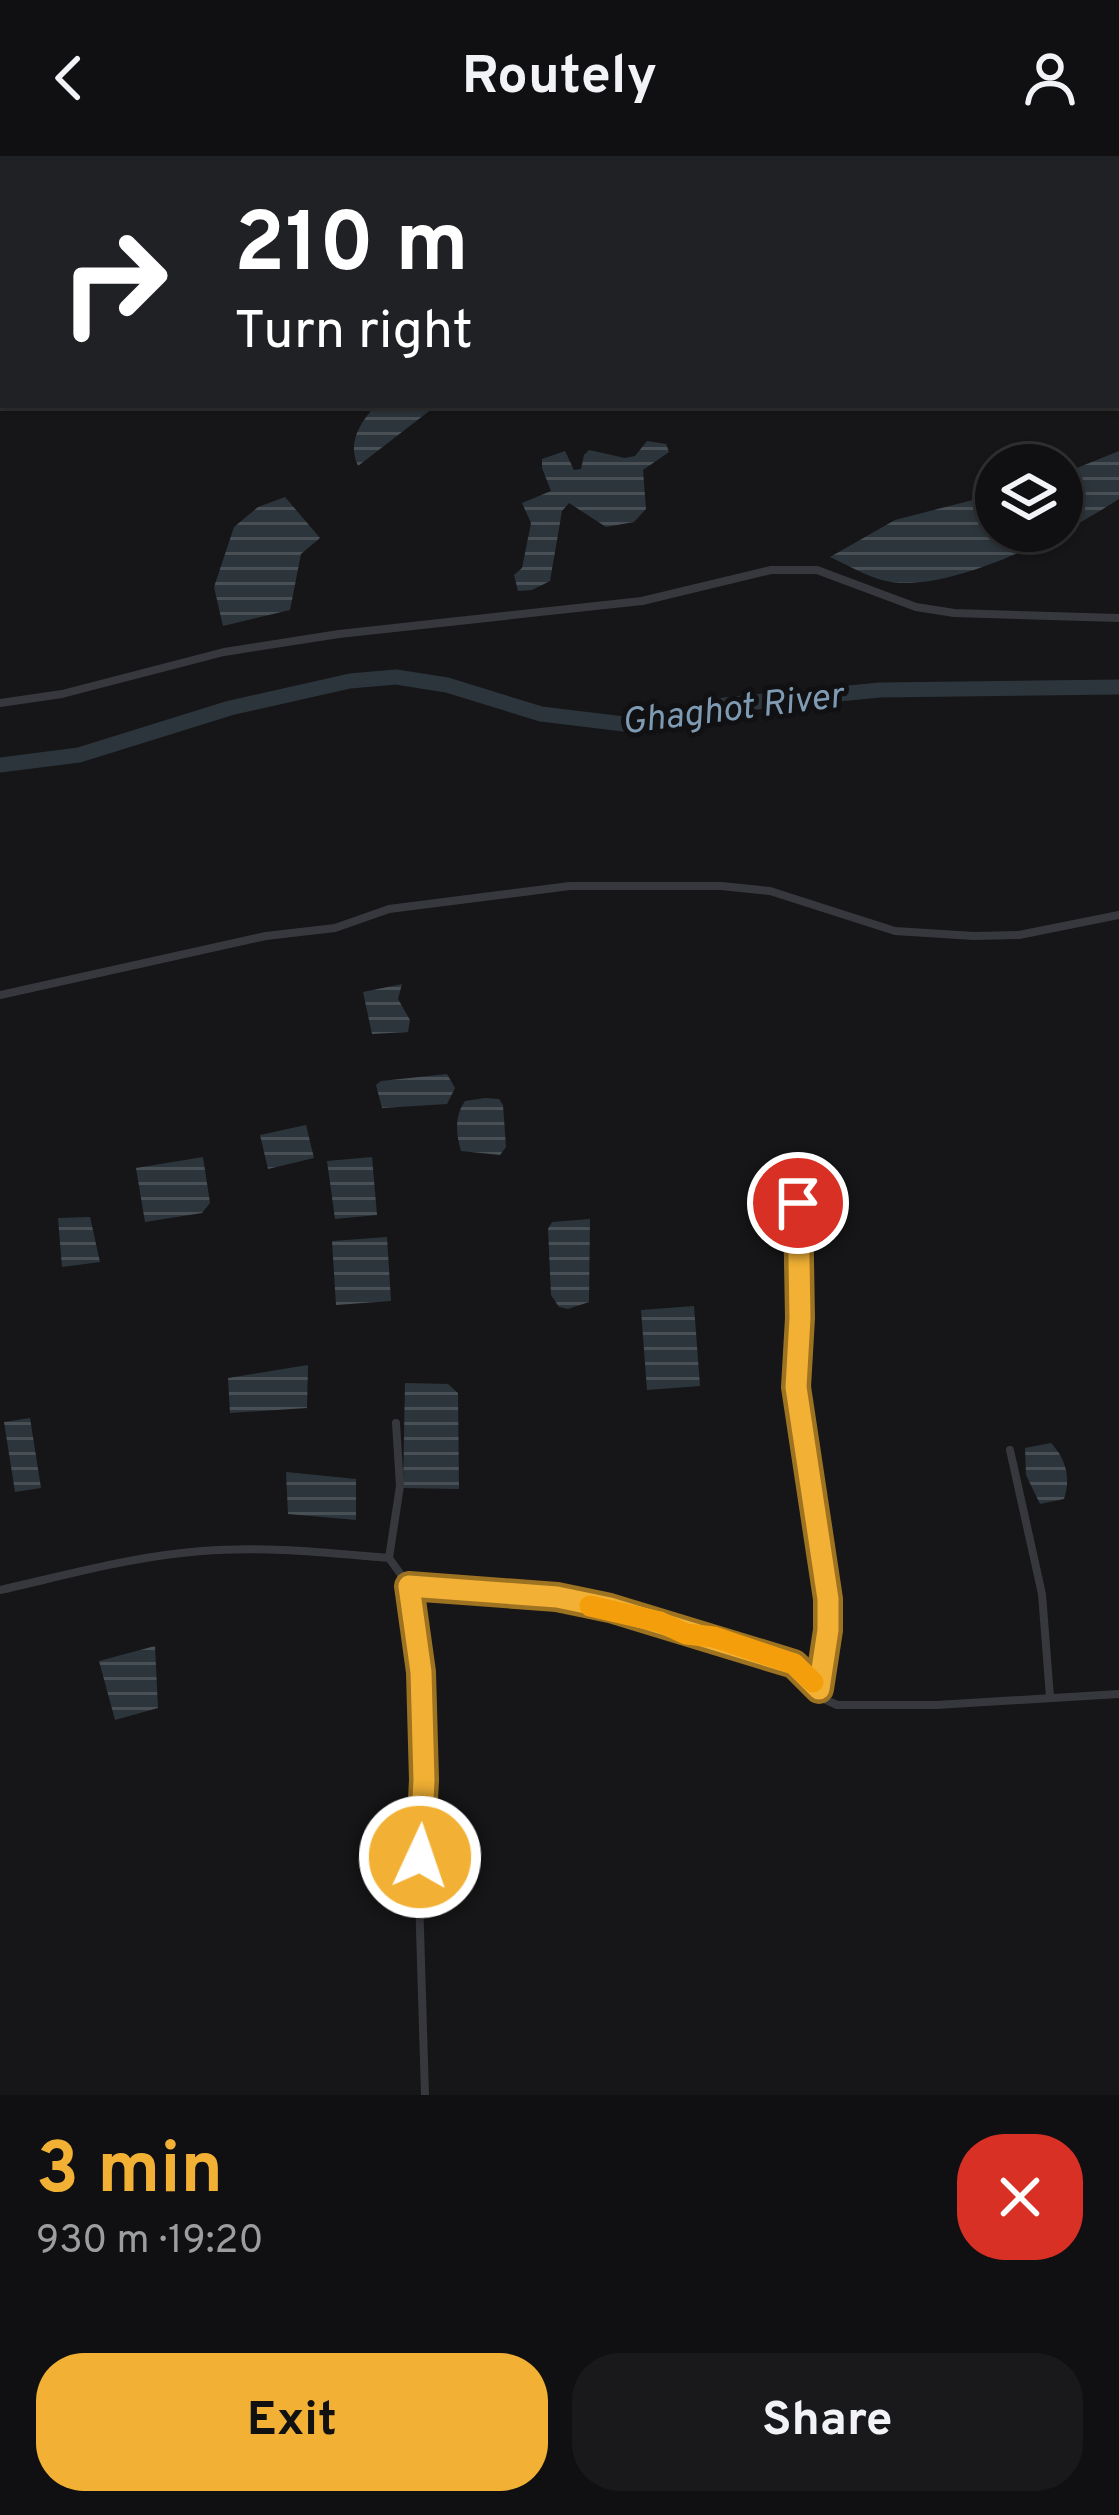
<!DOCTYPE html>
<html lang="en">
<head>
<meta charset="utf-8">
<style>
  :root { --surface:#101012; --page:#19191b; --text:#f1f3f6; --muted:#9c9d9f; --line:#303032; --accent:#f2b134 }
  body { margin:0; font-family:Overpass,sans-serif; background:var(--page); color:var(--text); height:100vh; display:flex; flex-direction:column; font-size:45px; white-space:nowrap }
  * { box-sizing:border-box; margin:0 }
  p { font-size:39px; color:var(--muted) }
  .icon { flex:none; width:66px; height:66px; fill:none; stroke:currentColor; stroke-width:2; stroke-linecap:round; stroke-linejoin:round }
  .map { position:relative; height:1939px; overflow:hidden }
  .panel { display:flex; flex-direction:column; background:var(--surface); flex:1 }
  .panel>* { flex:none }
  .top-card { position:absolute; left:0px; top:0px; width:1119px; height:252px; box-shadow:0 3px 9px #0004,0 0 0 3px var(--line); background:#202124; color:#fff; overflow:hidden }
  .fabs { position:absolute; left:975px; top:288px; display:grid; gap:24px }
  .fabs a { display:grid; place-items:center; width:108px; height:108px; border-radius:50%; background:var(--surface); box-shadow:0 3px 9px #0004,0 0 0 3px var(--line); font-size:60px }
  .pin { position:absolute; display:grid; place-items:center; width:102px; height:102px; color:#fff; margin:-51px; border:6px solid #fff; border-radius:50%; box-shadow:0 3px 12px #0007 }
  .me { position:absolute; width:132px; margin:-66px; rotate:3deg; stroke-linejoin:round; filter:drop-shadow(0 0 9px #0008) }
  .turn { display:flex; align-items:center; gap:42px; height:252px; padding:0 36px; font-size:54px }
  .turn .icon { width:156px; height:156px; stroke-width:2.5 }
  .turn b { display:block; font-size:84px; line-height:102px }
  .round { display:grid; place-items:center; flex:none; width:126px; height:126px; border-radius:48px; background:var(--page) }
  .overview { display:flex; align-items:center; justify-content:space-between; height:204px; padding:0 36px }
  h1 { font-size:72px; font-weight:700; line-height:90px; color:var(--accent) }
  .action { display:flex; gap:24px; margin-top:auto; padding:24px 36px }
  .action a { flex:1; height:138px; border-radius:48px; background:var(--accent); color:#111; font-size:48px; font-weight:700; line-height:138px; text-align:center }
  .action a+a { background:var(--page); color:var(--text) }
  header { display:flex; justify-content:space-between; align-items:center; height:156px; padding:0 36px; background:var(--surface); font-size:54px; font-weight:700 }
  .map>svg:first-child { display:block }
  .water { fill:url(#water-rules) }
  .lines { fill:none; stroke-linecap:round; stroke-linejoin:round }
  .river { stroke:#2c353c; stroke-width:15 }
  .minor { stroke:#37383d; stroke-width:8 }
  .route-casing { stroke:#9d7322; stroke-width:30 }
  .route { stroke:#f2b134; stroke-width:21 }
  .slow { stroke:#f59e0b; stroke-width:21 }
  .labels { text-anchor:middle; stroke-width:10; stroke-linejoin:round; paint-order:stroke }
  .water-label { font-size:36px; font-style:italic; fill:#7f9bb3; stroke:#111113 }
</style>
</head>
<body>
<header><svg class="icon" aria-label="back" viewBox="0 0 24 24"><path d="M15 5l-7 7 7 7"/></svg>Routely<svg class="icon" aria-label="person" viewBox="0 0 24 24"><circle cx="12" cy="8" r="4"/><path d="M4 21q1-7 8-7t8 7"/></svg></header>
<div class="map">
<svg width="1119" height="1939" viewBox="0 0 1119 1939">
  <defs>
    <pattern id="water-rules" width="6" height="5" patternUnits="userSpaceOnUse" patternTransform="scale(3)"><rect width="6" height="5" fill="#2c353c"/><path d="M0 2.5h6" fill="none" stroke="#485056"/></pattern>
  </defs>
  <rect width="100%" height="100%" fill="#161618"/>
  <g class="water">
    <path d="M376 249H437L358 310C347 286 360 267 376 249Z"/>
    <polygon points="647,285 666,288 669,296 643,314 646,353 634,366 606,371 569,347 562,355 550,425 532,434 518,435 514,419 522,412 531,367 522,347 551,335 542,312 542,303 565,295 574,314 581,313 584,299 589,294 625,302 635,300"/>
    <path d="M1119 295V343C1067 377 944 441 882 424 865 419 847 409 830 401L895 364 996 338V375H1062V318Z"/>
    <polygon points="285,341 320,382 301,398 290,454 223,470 214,431 234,371 258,351"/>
    <polygon points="402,828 398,843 410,864 408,876 372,878 363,836"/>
    <polygon points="447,918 455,932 447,948 382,952 376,929 381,925"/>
    <path d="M485 942 499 943 503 949 506 991 500 999 461 995C456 978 454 961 465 945Z"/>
    <polygon points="306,969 314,1002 268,1013 260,979"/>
    <polygon points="203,1001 210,1047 202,1057 145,1066 136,1012"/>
    <polygon points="372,1001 377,1059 335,1063 327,1005"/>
    <polygon points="90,1061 100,1106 62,1111 58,1062"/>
    <polygon points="590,1063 589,1146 568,1153 559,1151 551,1139 548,1073 552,1066"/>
    <polygon points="387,1081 391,1145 336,1149 332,1085"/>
    <polygon points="694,1150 700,1230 647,1234 641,1154"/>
    <polygon points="308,1209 307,1252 230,1257 228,1222"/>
    <polygon points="405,1227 448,1228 458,1237 459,1333 403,1332"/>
    <polygon points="30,1262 41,1332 15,1336 4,1266"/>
    <path d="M1051 1287C1066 1303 1071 1322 1064 1343L1040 1348 1026 1319 1025 1292Z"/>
    <polygon points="286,1316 356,1323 356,1364 288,1358"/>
    <polygon points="155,1490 158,1552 115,1564 99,1505"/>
  </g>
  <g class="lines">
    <polyline class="river" points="0,609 79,599 230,552 350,525 396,521 447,529 541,558 632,569 724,549 880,534 1119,531"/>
    <g class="minor">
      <polyline points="0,206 3,206"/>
      <polyline points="0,547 62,538 224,496 339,478 642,445 771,414 817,414 916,451 954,457 1119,462"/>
      <polyline points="0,839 266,780 335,772 389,753 570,730 721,730 770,735 895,775 974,780 1019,779 1119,759"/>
      <polyline points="798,1047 800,1162 796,1231 828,1443 828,1474 819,1533"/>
      <polyline points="1010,1294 1042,1438 1050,1541"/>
      <polyline points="389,1402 400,1330 396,1267"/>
      <polyline points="409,1430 413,1434 412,1458 421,1516 424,1624 419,1740 425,1939"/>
      <path d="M0 1434C67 1419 134 1400 202 1395 265 1390 327 1397 389 1402L409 1430 557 1441 611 1452 794 1508 824 1543 837 1549H936L1119 1538"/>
    </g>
  </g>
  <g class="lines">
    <g class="route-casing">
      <polyline id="route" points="420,1701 424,1624 421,1516 409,1430 557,1441 610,1452 794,1508 819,1533 828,1474 828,1443 796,1231 800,1162 798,1047"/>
    </g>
    <use href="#route" class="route"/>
    <polyline class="slow" points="590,1450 660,1466 686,1478 714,1481 794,1508 813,1526"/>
  </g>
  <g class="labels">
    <g class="water-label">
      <text transform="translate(732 551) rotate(-7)" y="13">Ghaghot River</text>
    </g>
  </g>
</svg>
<div class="fabs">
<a><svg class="icon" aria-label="layers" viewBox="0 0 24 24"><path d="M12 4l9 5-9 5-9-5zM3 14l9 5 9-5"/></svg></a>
</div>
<div class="pin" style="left:798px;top:1047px;background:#d93025"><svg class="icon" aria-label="arrive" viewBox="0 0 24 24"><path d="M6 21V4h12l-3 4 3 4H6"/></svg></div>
<svg class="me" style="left:420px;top:1701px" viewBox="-20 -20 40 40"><circle r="17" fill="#f2b134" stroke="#fff" stroke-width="3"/><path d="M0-11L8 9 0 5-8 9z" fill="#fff"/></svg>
<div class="top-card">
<div class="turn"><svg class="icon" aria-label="right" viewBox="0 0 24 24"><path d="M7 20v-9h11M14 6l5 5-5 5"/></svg><div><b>210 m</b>Turn right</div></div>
</div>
</div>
<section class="panel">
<div class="overview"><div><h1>3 min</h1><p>930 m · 19:20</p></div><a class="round" style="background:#d93025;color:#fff"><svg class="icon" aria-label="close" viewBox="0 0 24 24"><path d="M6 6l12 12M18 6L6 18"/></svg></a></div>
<div class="action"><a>Exit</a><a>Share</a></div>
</section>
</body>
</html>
